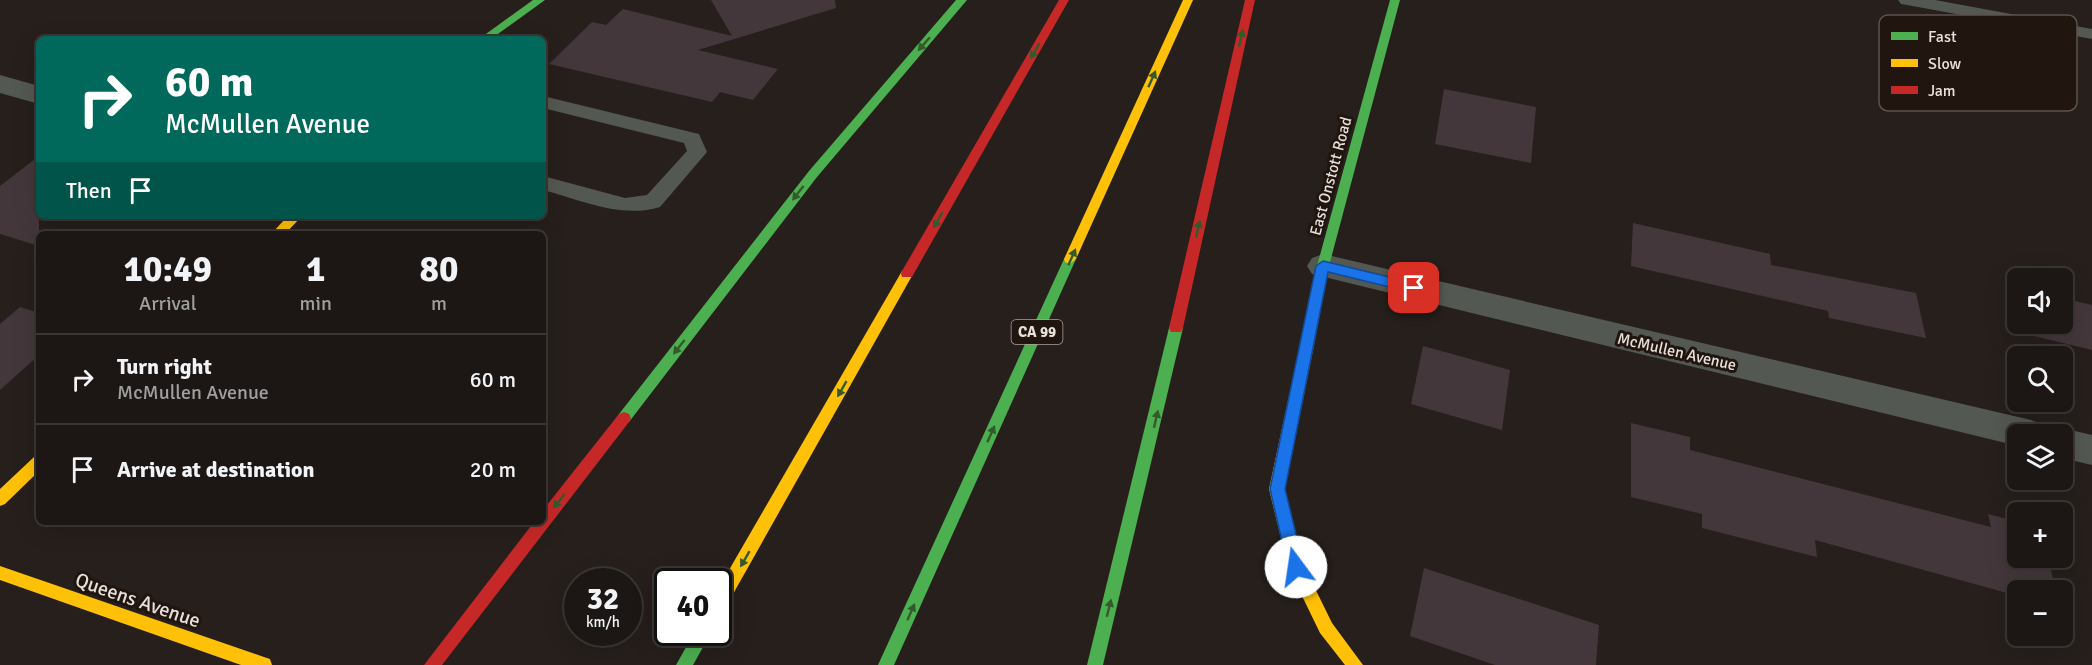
<!DOCTYPE html>
<html lang="en">
<head>
<meta charset="utf-8">
<style>
  :root { --surface:#1c1715; --page:#25201e; --text:#f1f3f6; --muted:#a09fa0; --line:#3a3634 }
  body { margin:0; font-family:Signika,sans-serif; background:var(--page); color:var(--text); height:100vh; display:flex; flex-direction:column; font-size:22px; white-space:nowrap }
  * { box-sizing:border-box; margin:0 }
  p { font-size:20px; color:var(--muted) }
  .icon { flex:none; width:33px; height:33px; fill:none; stroke:currentColor; stroke-width:2; stroke-linecap:round; stroke-linejoin:round }
  .map { position:relative; flex:1; overflow:hidden }
  .details { position:absolute; left:36px; top:231px; width:510px; height:294px; display:flex; flex-direction:column; background:var(--surface); border-radius:9px; box-shadow:0 6px 24px #0002,0 0 0 2px var(--line) }
  .details>* { flex:none }
  .top-card { position:absolute; left:36px; top:36px; width:510px; height:183px; border-radius:9px; box-shadow:0 6px 24px #0002,0 0 0 2px var(--line); background:#00695c; color:#fff; overflow:hidden }
  .tools { position:absolute; left:2007px; top:268px; display:grid; gap:12px }
  .tools a { display:grid; place-items:center; width:66px; height:66px; border-radius:9px; background:var(--surface); box-shadow:0 6px 24px #0002,0 0 0 2px var(--line); font-size:30px }
  .speed { position:absolute; left:564px; top:568px; display:flex; gap:12px; font-size:30px; font-weight:700; text-align:center }
  .speed>* { display:grid; place-content:center; width:78px; height:78px; border-radius:50%; background:var(--surface); box-shadow:0 6px 24px #0002,0 0 0 2px var(--line); line-height:1 }
  .speed small { font-size:15px; font-weight:400 }
  .speed .limit { border:3px solid #111; border-radius:9px; background:#fff; color:#111 }
  .pin { position:absolute; display:grid; place-items:center; width:51px; height:51px; color:#fff; margin:-26px; border-radius:12px; box-shadow:0 3px 9px #0006 }
  .me { position:absolute; width:66px; margin:-33px; rotate:346deg; stroke-linejoin:round; filter:drop-shadow(0 0 4px #0008) }
  .turn { display:flex; align-items:center; gap:21px; height:126px; padding:0 30px; font-size:27px }
  .turn .icon { width:78px; height:78px; stroke-width:2.5 }
  .turn b { display:block; font-size:42px; line-height:51px }
  .then { display:flex; align-items:center; height:57px; padding:0 30px; background:#0003; gap:12px; font-size:22px }
  .eta { display:flex; justify-content:space-evenly; align-items:center; height:102px; text-align:center }
  .eta b { font-size:36px; font-weight:700; line-height:42px }
  ul { padding:0; list-style:none }
  li { display:flex; align-items:center; gap:18px; height:90px; padding:0 30px; border-top:2px solid var(--line) }
  li div { flex:1 }
  li b { display:block; font-size:22px }
  li em { font-style:normal }
  .map>svg:first-child { display:block }
  .building { fill:#44373c }
  .lines { fill:none; stroke-linecap:round; stroke-linejoin:round }
  .lane { fill:#545852; fill-rule:evenodd }
  .street { fill:#545852; fill-rule:evenodd }
  .fast { fill:#4caf50; fill-rule:evenodd }
  .slow { fill:#ffc107; fill-rule:evenodd }
  .jam { fill:#c62828; fill-rule:evenodd }
  .oneway { fill:#345a2c }
  .route { fill:#1a73e8; stroke:#114b97; stroke-width:1.5 }
  .labels { text-anchor:middle; stroke-width:6; stroke-linejoin:round; paint-order:stroke }
  .shield { fill:#20150f; stroke:#aca39e; stroke-width:1.5 }
  .shield-label { font-size:15px; font-weight:bold; fill:#e8e0db }
  .street-label { font-size:16px; fill:#e8e0db; stroke:#20150f }
  .near-street-label { font-size:20px; fill:#e8e0db; stroke:#20150f }
  .key { fill:#20150f; stroke:#5c524c; stroke-width:1.5 }
  .key-label { font-size:16px; fill:#e8e0db }
</style>
</head>
<body>
<div class="map">
<svg width="2092" height="665" viewBox="0 0 2092 665">
  <rect width="100%" height="100%" fill="#261f1c"/>
  <g class="building">
    <polygon points="711,0 835,0 836,8 698,50 778,69 753,100 720,92 712,102 549,64 592,22 606,25 623,9 732,36"/>
    <polygon points="1444,89 1536,107 1531,163 1435,144"/>
    <polygon points="39,156 39,246 0,234 0,186"/>
    <polygon points="1633,223 1770,254 1771,265 1916,293 1926,338 1829,318 1828,311 1631,266"/>
    <polygon points="2007,285 2018,287 2018,324 2062,324 2062,298 2092,305 2092,350 2017,332"/>
    <polygon points="20,307 39,313 39,355 0,390 0,324"/>
    <polygon points="1423,346 1510,370 1502,430 1411,404"/>
    <polygon points="1631,423 1690,437 1690,450 1991,527 1988,514 2018,522 2018,558 2048,558 2056,591 2018,591 2018,596 1815,540 1817,557 1702,528 1702,514 1631,497"/>
    <polygon points="1424,568 1599,625 1596,665 1495,665 1410,636"/>
  </g>
  <g class="lines">
    <g class="lane">
      <polygon points="1898,0 1935,0 2092,29 2092,39 1907,5 1901,4"/>
      <path d="M543 96 699 134 707 152 660 207C621 219 581 200 543 190V176L625 198 647 195 687 151 684 143 543 108Z"/>
    </g>
    <g class="street">
      <polygon points="0,75 39,86 39,104 0,93"/>
      <polygon points="1323,254 2031,420 2044,425 2048,434 2062,428 2092,435 2092,465 2062,458 2062,435 2018,435 2018,446 1312,274 1307,266 1312,258"/>
    </g>
    <g class="fast">
      <polygon points="533,0 545,0 491,39 479,39"/>
      <polygon points="956,0 967,0 817,177 629,422 624,424 619,422 617,418 619,414 809,171"/>
      <polygon points="1390,0 1400,0 1329,266 1314,345 1312,349 1302,349 1300,345 1317,266"/>
      <polygon points="1070,254 1076,259 894,665 878,665 1064,259"/>
      <polygon points="1176,323 1181,324 1183,328 1103,665 1087,665 1169,328 1171,324"/>
      <polygon points="694,633 711,633 693,665 676,665"/>
    </g>
    <g class="slow">
      <polygon points="1183,0 1193,0 1076,259 1070,264 1065,262 1064,259"/>
      <polygon points="288,216 302,216 285,234 271,234"/>
      <polygon points="907,269 913,274 724,610 718,612 718,589 902,271"/>
      <polygon points="1307,340 1312,341 1314,345 1285,489 1304,566 1332,623 1363,665 1345,665 1320,633 1288,567 1269,489 1300,345 1302,341"/>
      <polygon points="39,455 39,471 5,504 0,506 0,489 34,457"/>
      <polygon points="0,566 264,657 270,659 272,665 241,665 0,580"/>
    </g>
    <g class="jam">
      <polygon points="1059,0 1069,0 912,277 902,277 901,274 902,271"/>
      <polygon points="1245,0 1255,0 1183,328 1181,332 1171,332 1169,328"/>
      <polygon points="624,412 629,414 631,418 629,422 442,665 424,665 534,522 543,522 543,510 619,414"/>
    </g>
  </g>
  <defs><path id="oneway-solid" d="M-6-.8H1V-3.2L6.5 0L1 3.2V.8H-6Z" transform="scale(1.5)"/></defs>
  <g class="oneway">
    <use href="#oneway-solid" transform="translate(1241 38) rotate(-77)"/>
    <use href="#oneway-solid" transform="translate(924 44) rotate(131)"/>
    <use href="#oneway-solid" transform="translate(1035 51) rotate(120)"/>
    <use href="#oneway-solid" transform="translate(1152 79) rotate(-66)"/>
    <use href="#oneway-solid" transform="translate(798 193) rotate(128)"/>
    <use href="#oneway-solid" transform="translate(938 220) rotate(120)"/>
    <use href="#oneway-solid" transform="translate(1198 229) rotate(-77)"/>
    <use href="#oneway-solid" transform="translate(1072 257) rotate(-66)"/>
    <use href="#oneway-solid" transform="translate(679 347) rotate(128)"/>
    <use href="#oneway-solid" transform="translate(842 389) rotate(120)"/>
    <use href="#oneway-solid" transform="translate(1156 419) rotate(-77)"/>
    <use href="#oneway-solid" transform="translate(991 434) rotate(-66)"/>
    <use href="#oneway-solid" transform="translate(559 501) rotate(128)"/>
    <use href="#oneway-solid" transform="translate(745 559) rotate(120)"/>
    <use href="#oneway-solid" transform="translate(1109 608) rotate(-76)"/>
    <use href="#oneway-solid" transform="translate(911 612) rotate(-66)"/>
  </g>
  <polygon class="route" points="1323,261 1414,283 1421,288 1414,293 1328,272 1285,489 1304,567 1302,572 1296,574 1290,572 1288,567 1270,489 1316,266"/>
  <g class="labels">
    <rect class="shield" x="1011.5" y="320" width="51" height="24" rx="4.5"/>
    <g class="shield-label">
      <text x="1037" y="337">CA 99</text>
    </g>
    <g class="street-label">
      <text transform="translate(1330 176) rotate(-75)" y="6">East Onstott Road</text>
      <text transform="translate(1677 351) rotate(13)" y="6">McMullen Avenue</text>
    </g>
    <g class="near-street-label">
      <text transform="translate(138 600) rotate(19)" y="7">Queens Avenue</text>
    </g>
  </g>
  <rect x="1879" y="15" width="198" height="96" rx="9" class="key"/>
  <rect x="1891" y="32" width="27" height="8" fill="#4caf50"/>
  <rect x="1891" y="59" width="27" height="8" fill="#ffc107"/>
  <rect x="1891" y="86" width="27" height="8" fill="#c62828"/>
  <g class="key-label">
    <text x="1928" y="42">Fast</text>
    <text x="1928" y="69">Slow</text>
    <text x="1928" y="96">Jam</text>
  </g>
</svg>
<div class="tools">
<a><svg class="icon" aria-label="sound" viewBox="0 0 24 24"><path d="M4 9h4l5-4v14l-5-4H4zM17 9q2 3 0 6"/></svg></a>
<a><svg class="icon" aria-label="search" viewBox="0 0 24 24"><circle cx="10" cy="10" r="6"/><path d="M15 15l6 6"/></svg></a>
<a><svg class="icon" aria-label="layers" viewBox="0 0 24 24"><path d="M12 4l9 5-9 5-9-5zM3 14l9 5 9-5"/></svg></a>
<a>+</a>
<a>−</a>
</div>
<div class="speed"><div>32<small>km/h</small></div><div class="limit">40</div></div>
<div class="pin" style="left:1414px;top:288px;background:#d93025"><svg class="icon" aria-label="arrive" viewBox="0 0 24 24"><path d="M6 21V4h12l-3 4 3 4H6"/></svg></div>
<svg class="me" style="left:1296px;top:567px" viewBox="-20 -20 40 40"><circle r="19" fill="#fff"/><path d="M0-13L10 11 0 6-10 11z" fill="#1a73e8"/></svg>
<div class="top-card">
<div class="turn"><svg class="icon" aria-label="right" viewBox="0 0 24 24"><path d="M7 20v-9h11M14 6l5 5-5 5"/></svg><div><b>60 m</b>McMullen Avenue</div></div>
<div class="then">Then<svg class="icon" aria-label="arrive" viewBox="0 0 24 24"><path d="M6 21V4h12l-3 4 3 4H6"/></svg></div>
</div>
<section class="details">
<div class="eta">
<div><b>10:49</b><p>Arrival</p></div>
<div><b>1</b><p>min</p></div>
<div><b>80</b><p>m</p></div>
</div>
<ul>
<li><svg class="icon" aria-label="right" viewBox="0 0 24 24"><path d="M7 20v-9h11M14 6l5 5-5 5"/></svg><div><b>Turn right</b><p>McMullen Avenue</p></div><em>60 m</em></li>
<li><svg class="icon" aria-label="arrive" viewBox="0 0 24 24"><path d="M6 21V4h12l-3 4 3 4H6"/></svg><div><b>Arrive at destination</b></div><em>20 m</em></li>
</ul>
</section>
</div>
</body>
</html>
